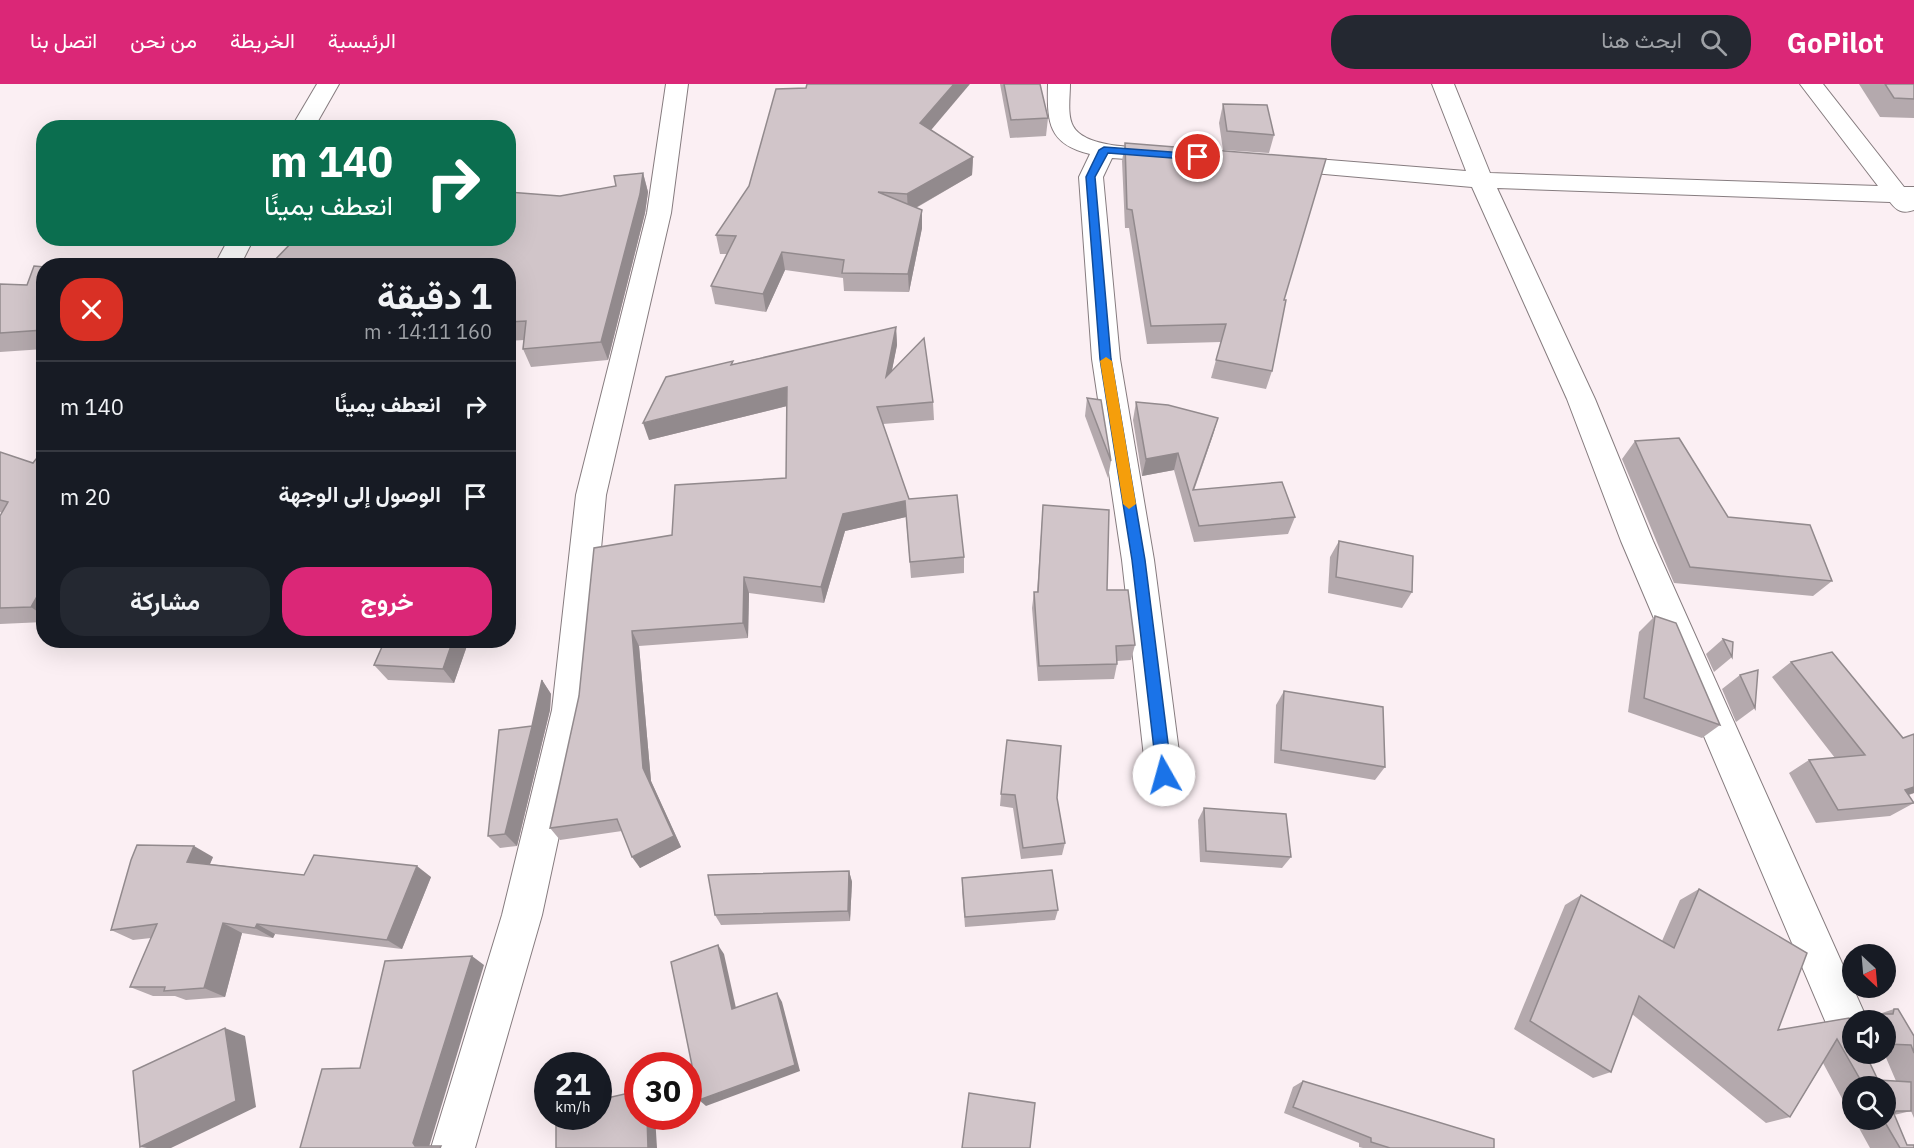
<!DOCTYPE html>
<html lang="ar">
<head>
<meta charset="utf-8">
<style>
  :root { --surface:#171b24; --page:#242831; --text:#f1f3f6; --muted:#9ea1a6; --line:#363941; --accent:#db2777 }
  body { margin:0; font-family:"IBM Plex Sans",Vazirmatn,sans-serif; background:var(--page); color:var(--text); direction:rtl; height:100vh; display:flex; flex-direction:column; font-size:22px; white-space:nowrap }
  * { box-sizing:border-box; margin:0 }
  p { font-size:20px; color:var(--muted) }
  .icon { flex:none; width:33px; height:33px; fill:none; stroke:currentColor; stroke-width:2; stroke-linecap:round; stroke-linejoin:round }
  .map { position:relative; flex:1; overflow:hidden; direction:ltr }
  .sheet { position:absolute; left:36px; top:174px; width:480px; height:390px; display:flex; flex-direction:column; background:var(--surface); border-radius:24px; box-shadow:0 6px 24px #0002; direction:rtl }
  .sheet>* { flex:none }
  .hud { position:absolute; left:36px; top:36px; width:480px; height:126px; border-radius:24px; box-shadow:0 6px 24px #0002; direction:rtl; background:#0b6e4f; color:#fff; overflow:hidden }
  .needle { width:39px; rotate:154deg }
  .controls { position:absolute; left:1842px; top:860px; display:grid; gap:12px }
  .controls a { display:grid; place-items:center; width:54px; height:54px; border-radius:50%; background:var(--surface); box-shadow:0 6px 24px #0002; font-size:30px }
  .speed { position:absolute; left:534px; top:968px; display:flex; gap:12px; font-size:30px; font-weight:700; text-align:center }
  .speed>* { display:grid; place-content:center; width:78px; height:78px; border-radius:50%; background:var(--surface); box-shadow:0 6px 24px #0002; line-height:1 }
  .speed small { font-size:15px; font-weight:400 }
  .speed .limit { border:9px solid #d22; background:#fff; color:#111 }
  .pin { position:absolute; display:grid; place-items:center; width:51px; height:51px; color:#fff; margin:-26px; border:3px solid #fff; border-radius:50%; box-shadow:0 2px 6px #0007 }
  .me { position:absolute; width:66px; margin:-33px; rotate:353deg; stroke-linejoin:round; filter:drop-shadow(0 0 4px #0008) }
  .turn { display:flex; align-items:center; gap:21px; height:126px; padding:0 24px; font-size:27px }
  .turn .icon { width:78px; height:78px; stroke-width:2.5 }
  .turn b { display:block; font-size:42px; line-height:51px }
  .round { display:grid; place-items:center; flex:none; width:63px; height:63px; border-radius:24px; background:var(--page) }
  .overview { display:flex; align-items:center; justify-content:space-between; height:102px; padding:0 24px }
  h1 { font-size:36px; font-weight:700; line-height:45px }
  .button { display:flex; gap:12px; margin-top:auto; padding:12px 24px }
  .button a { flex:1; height:69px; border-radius:24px; background:var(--accent); color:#fff; font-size:24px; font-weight:700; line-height:69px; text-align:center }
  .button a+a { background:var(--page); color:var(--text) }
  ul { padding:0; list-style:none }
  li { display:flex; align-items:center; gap:18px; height:90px; padding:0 24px; border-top:2px solid var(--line) }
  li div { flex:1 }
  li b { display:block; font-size:22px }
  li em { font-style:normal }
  header { display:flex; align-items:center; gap:36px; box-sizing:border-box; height:84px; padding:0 30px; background:var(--accent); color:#fff }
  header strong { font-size:28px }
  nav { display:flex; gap:33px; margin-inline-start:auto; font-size:21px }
  .search { width:420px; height:54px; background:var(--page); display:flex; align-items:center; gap:15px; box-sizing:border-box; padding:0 21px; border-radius:24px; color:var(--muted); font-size:22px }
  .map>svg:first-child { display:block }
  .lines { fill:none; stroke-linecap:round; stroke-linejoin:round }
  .minor-casing { stroke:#867c7f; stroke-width:2 }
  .minor { fill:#fff; fill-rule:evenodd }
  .wall { fill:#b4a9ad }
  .shaded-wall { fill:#928a8d }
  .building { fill:#d1c5c9; stroke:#928a8d; stroke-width:1.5 }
  .route { fill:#1a73e8; stroke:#114b97; stroke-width:1.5 }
  .slow { fill:#f59e0b }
</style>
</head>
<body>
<header>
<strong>GoPilot</strong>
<div class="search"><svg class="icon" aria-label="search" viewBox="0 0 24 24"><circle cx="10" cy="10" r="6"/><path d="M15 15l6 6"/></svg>ابحث هنا</div>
<nav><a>الرئيسية</a><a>الخريطة</a><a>من نحن</a><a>اتصل بنا</a></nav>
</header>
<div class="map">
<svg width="1914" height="1064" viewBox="0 0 1914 1064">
  <rect width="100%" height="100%" fill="#fbeff3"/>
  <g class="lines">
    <g class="minor-casing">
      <g id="minor">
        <polygon points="317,0 339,0 314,44 291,44"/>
        <polygon points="666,0 688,0 671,129 606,411 586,626 542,831 475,1064 431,1064 502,831 552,626 576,411 647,129"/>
        <path d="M1048 0H1070C1070 13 1067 31 1073 42 1086 66 1145 63 1168 64L1176 66 1180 71 1176 76 1168 78 1112 74 1103 93 1120 275 1154 476 1182 691 1177 703 1164 708 1151 703 1146 691 1122 476 1092 275 1079 93 1090 70C1048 60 1047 38 1048 0Z"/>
        <path d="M1432 0H1454L1490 89 1878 102 1800 0H1823L1904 103H1914V126C1902 130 1897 127 1890 118L1497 104 1595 315 1653 457 1867 935 1852 936V969H1856L1852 971 1837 965 1621 457 1567 315 1472 103 1279 86 1271 84 1267 79 1271 74 1279 72 1466 87Z"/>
        <polygon points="229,154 254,154 240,182 214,182"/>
      </g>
    </g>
    <use href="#minor" class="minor"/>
  </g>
  <g class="wall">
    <polygon points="1000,0 1040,0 1048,34 1046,52 1010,54"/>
    <polygon points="1859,0 1914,0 1914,34 1880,33"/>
    <polygon points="1223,20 1274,51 1269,69 1223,66 1219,39"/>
    <polygon points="931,46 973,73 972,91 916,124 922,126 922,144 909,208 844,207 843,194 785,186 766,228 715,220 711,202 727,170 720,170 716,151"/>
    <polygon points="1125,59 1284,216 1272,287 1266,305 1211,294 1221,258 1147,260 1129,144 1125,144 1122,77"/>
    <polygon points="643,89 648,108 645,129 608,276 531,283 523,265 524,256 508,257 508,154 560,112 616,102"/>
    <polygon points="44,183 44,265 0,268 0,200 27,201"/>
    <polygon points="896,243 897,261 892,286 933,318 934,336 883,340 909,415 964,473 964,489 911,494 906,433 845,447 824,519 749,509 748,554 639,562 651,697 681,763 640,784 622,747 560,756 550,744 672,451 786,394 787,322 649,356 733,280"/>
    <polygon points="1087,314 1111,377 1108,394 1085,332"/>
    <polygon points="1136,318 1218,334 1194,406 1295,433 1288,450 1194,458 1174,386 1142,392 1133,336"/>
    <polygon points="1635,357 1728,433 1832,497 1813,512 1674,499 1622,375"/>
    <polygon points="0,368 33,379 44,377 44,538 0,540 0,432 2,429 0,428"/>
    <polygon points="1043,421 1107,506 1135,561 1131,576 1117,577 1117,580 1114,595 1038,597 1032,524 1034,508 1037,508"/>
    <polygon points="1339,457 1412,508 1402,524 1328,509 1330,473"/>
    <polygon points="1655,532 1720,641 1702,654 1628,628 1639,548"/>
    <polygon points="1723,555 1732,573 1714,588 1706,570"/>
    <polygon points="385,556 469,556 454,599 388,596 374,581"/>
    <polygon points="1791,578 1903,654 1914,650 1914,709 1909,711 1914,719 1890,732 1816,739 1789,689 1809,676 1835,674 1772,593"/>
    <polygon points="1740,591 1755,624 1736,638 1722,605"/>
    <polygon points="542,596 551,610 550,626 517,762 500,764 488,752 532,642"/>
    <polygon points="1284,607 1385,683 1375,696 1274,679 1276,621"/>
    <polygon points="1001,710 1057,714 1065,759 1062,771 1021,775 1013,724 1000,722"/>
    <polygon points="1204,724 1291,773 1282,784 1200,778 1198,736"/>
    <polygon points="213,773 210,780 304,791 431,793 402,865 275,850 273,854 242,849 225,913 186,916 175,912 153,912 130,903 151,854 133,856 111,846"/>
    <polygon points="849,787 852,798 850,837 721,841 715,831"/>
    <polygon points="962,794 1058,826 1055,836 965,843 962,805"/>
    <polygon points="1699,805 1778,946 1849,934 1878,996 1896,997 1884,969 1886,969 1886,936 1861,936 1894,925 1914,952 1914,1034 1911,1027 1894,1031 1907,1061 1914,1064 1870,1064 1854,1035 1886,1035 1886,1002 1852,1002 1852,1033 1823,979 1790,1033 1766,1039 1632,930 1611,988 1593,994 1514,945 1565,821 1581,811 1662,857 1680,816"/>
    <polygon points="1303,997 1494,1064 1363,1064 1359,1063 1359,1059 1284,1029 1293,1003"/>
  </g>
  <g class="shaded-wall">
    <polygon points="954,0 970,0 921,58 920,39"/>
    <polygon points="973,73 972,91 908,128 907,110"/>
    <polygon points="643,89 648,108 645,129 608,276 601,258"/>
    <polygon points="922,126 922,144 909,208 908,190"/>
    <polygon points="782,168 785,186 766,228 763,210"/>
    <polygon points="896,243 897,261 887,311 886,293"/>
    <polygon points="787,303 791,321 649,356 643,339"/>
    <polygon points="1218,334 1213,351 1191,415"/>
    <polygon points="1178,369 1174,386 1142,392 1146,375"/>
    <polygon points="905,417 906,433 845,447 824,519 821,503 843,430"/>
    <polygon points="508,421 513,430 508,443"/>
    <polygon points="744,493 749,509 748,554 743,539"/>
    <polygon points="44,500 44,532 31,523"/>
    <polygon points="632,547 639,562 651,697 681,763 640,784 632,773 643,684"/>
    <polygon points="453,556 469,556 454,599 443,585"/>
    <polygon points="542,596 551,610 550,626 517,762 505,750 540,611"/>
    <polygon points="1914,703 1914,709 1882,718 1905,706"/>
    <polygon points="194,762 213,773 206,789 187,778"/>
    <polygon points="417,782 431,793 402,865 387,856"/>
    <polygon points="849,787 852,798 850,837 848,827"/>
    <polygon points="223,839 242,849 225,913 204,904"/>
    <polygon points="257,840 275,850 273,854 255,844"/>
    <polygon points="718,861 724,870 738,933 732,925"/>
    <polygon points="472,872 484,881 429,1063 415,1062 413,1059"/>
    <polygon points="777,909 782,918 800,987 706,1022 699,1016"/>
    <polygon points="225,944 245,952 256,1023 171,1064 147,1064 140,1063"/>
    <polygon points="647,1032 655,1032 657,1064 648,1064"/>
  </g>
  <g class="building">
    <polygon points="807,0 954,0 920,39 973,73 907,110 878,108 922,126 908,190 842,189 844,176 782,168 763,210 711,202 736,152 716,151 749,102 776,5 806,4"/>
    <polygon points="1004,0 1040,0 1048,34 1011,36"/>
    <polygon points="1885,0 1914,0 1914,15 1894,14"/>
    <polygon points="1223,20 1267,21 1274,51 1227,47"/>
    <polygon points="1125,59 1326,75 1284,216 1286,216 1272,287 1216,276 1226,240 1151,242 1132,126 1127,125"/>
    <polygon points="643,89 640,110 601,258 523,265 526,237 508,238 508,182 269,182 296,154 508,154 508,108 560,112 616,102 614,92"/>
    <polygon points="34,182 44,183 44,246 0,249 0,200 27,201"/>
    <polygon points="896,243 886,293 924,254 933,318 877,323 909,415 957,411 964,473 910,478 905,417 843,430 821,503 744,493 743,539 632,547 643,684 674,752 632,773 617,735 550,744 579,612 594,464 672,451 675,401 786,394 787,303 643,339 666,293 733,277 731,281"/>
    <polygon points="1087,314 1101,316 1111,377"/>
    <polygon points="1136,318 1168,321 1218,334 1193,406 1282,398 1295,433 1199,442 1178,369 1146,375"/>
    <polygon points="1679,354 1728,433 1810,441 1832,497 1690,483 1635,357"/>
    <polygon points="0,368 33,379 36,375 44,377 44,500 31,523 0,524 0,432 8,418 0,416"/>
    <polygon points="1043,421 1109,426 1107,506 1128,506 1135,561 1116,562 1117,580 1039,582 1034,508 1038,508"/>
    <polygon points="1339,457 1413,472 1412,508 1336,493"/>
    <polygon points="1655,532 1676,539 1720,641 1644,614"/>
    <polygon points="1723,555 1733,558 1732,573"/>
    <polygon points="385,556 453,556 443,585 374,581"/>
    <polygon points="1832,568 1903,654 1914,650 1914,703 1905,706 1914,719 1838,726 1809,676 1865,671 1791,578"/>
    <polygon points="1758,586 1755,624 1740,591"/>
    <polygon points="542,596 540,611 505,750 488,752 499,646 532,642"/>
    <polygon points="1284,607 1383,623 1385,683 1281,666"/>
    <polygon points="1007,656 1061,662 1057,714 1065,759 1023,764 1015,711 1001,710"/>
    <polygon points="1204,724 1286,730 1291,773 1206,767"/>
    <polygon points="137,761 194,762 187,778 304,791 314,771 417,782 387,856 257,840 255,844 223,839 204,904 164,907 165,903 130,903 157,840 111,846 131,776"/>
    <polygon points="1052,786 1058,826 965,833 962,794"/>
    <polygon points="849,787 848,827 715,831 708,791"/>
    <polygon points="1699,805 1807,869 1778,946 1849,934 1852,941 1852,969 1865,969 1878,996 1911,998 1911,1027 1896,1027 1894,1030 1907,1061 1914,1061 1914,1064 1900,1064 1883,1035 1886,1035 1886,1002 1864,1002 1837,955 1790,1033 1639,912 1611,988 1530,937 1581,811 1674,864"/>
    <polygon points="718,861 732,925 777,909 795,981 699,1016 671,878"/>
    <polygon points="472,872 413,1059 415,1062 441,1062 440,1064 300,1064 322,985 360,984 385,877"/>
    <polygon points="1894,925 1898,925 1914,952 1914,969 1911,961 1886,960 1886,936 1880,936 1880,930 1893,930"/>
    <polygon points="225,944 236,1017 140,1063 133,987"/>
    <polygon points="1303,997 1494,1055 1494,1064 1390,1064 1371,1058 1371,1054 1293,1023"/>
    <polygon points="638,1007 638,1032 647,1032 648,1064 556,1064 556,1032 598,1032 598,1016"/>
    <polygon points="969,1009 1035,1019 1030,1064 962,1064"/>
  </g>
  <polygon class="route" points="1104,63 1198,70 1203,73 1198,76 1108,69 1095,93 1111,275 1145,476 1172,691 1170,696 1164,698 1159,696 1157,691 1132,476 1100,275 1086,93 1099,66"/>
  <polygon class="slow" points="1106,273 1112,277 1136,420 1129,425 1123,420 1100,277"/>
</svg>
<div class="controls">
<a><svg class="needle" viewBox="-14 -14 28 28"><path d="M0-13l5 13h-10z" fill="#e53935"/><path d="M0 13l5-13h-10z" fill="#9ea1a6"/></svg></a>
<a><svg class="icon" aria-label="sound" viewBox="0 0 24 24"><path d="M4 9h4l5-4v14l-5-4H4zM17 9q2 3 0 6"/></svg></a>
<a><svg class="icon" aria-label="search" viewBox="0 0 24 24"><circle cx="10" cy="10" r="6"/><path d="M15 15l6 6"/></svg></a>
</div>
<div class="speed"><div>21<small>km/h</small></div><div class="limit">30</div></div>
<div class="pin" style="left:1198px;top:73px;background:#d93025"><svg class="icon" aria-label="arrive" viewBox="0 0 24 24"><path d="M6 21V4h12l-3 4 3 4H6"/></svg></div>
<svg class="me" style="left:1164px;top:691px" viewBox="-20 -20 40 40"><circle r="19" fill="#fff"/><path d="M0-13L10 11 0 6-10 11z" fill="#1a73e8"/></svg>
<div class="hud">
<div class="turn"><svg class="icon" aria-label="right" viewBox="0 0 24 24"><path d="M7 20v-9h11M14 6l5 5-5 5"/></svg><div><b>140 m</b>انعطف يمينًا</div></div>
</div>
<section class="sheet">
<div class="overview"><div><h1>1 دقيقة</h1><p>160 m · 14:11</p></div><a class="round" style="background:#d93025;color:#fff"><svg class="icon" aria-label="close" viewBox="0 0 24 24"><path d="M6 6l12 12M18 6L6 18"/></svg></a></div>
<ul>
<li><svg class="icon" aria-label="right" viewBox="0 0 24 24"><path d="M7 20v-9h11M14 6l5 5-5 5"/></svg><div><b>انعطف يمينًا</b></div><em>140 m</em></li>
<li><svg class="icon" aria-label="arrive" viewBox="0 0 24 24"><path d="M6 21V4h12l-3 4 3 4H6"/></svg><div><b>الوصول إلى الوجهة</b></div><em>20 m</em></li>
</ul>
<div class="button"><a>خروج</a><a>مشاركة</a></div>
</section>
</div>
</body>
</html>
